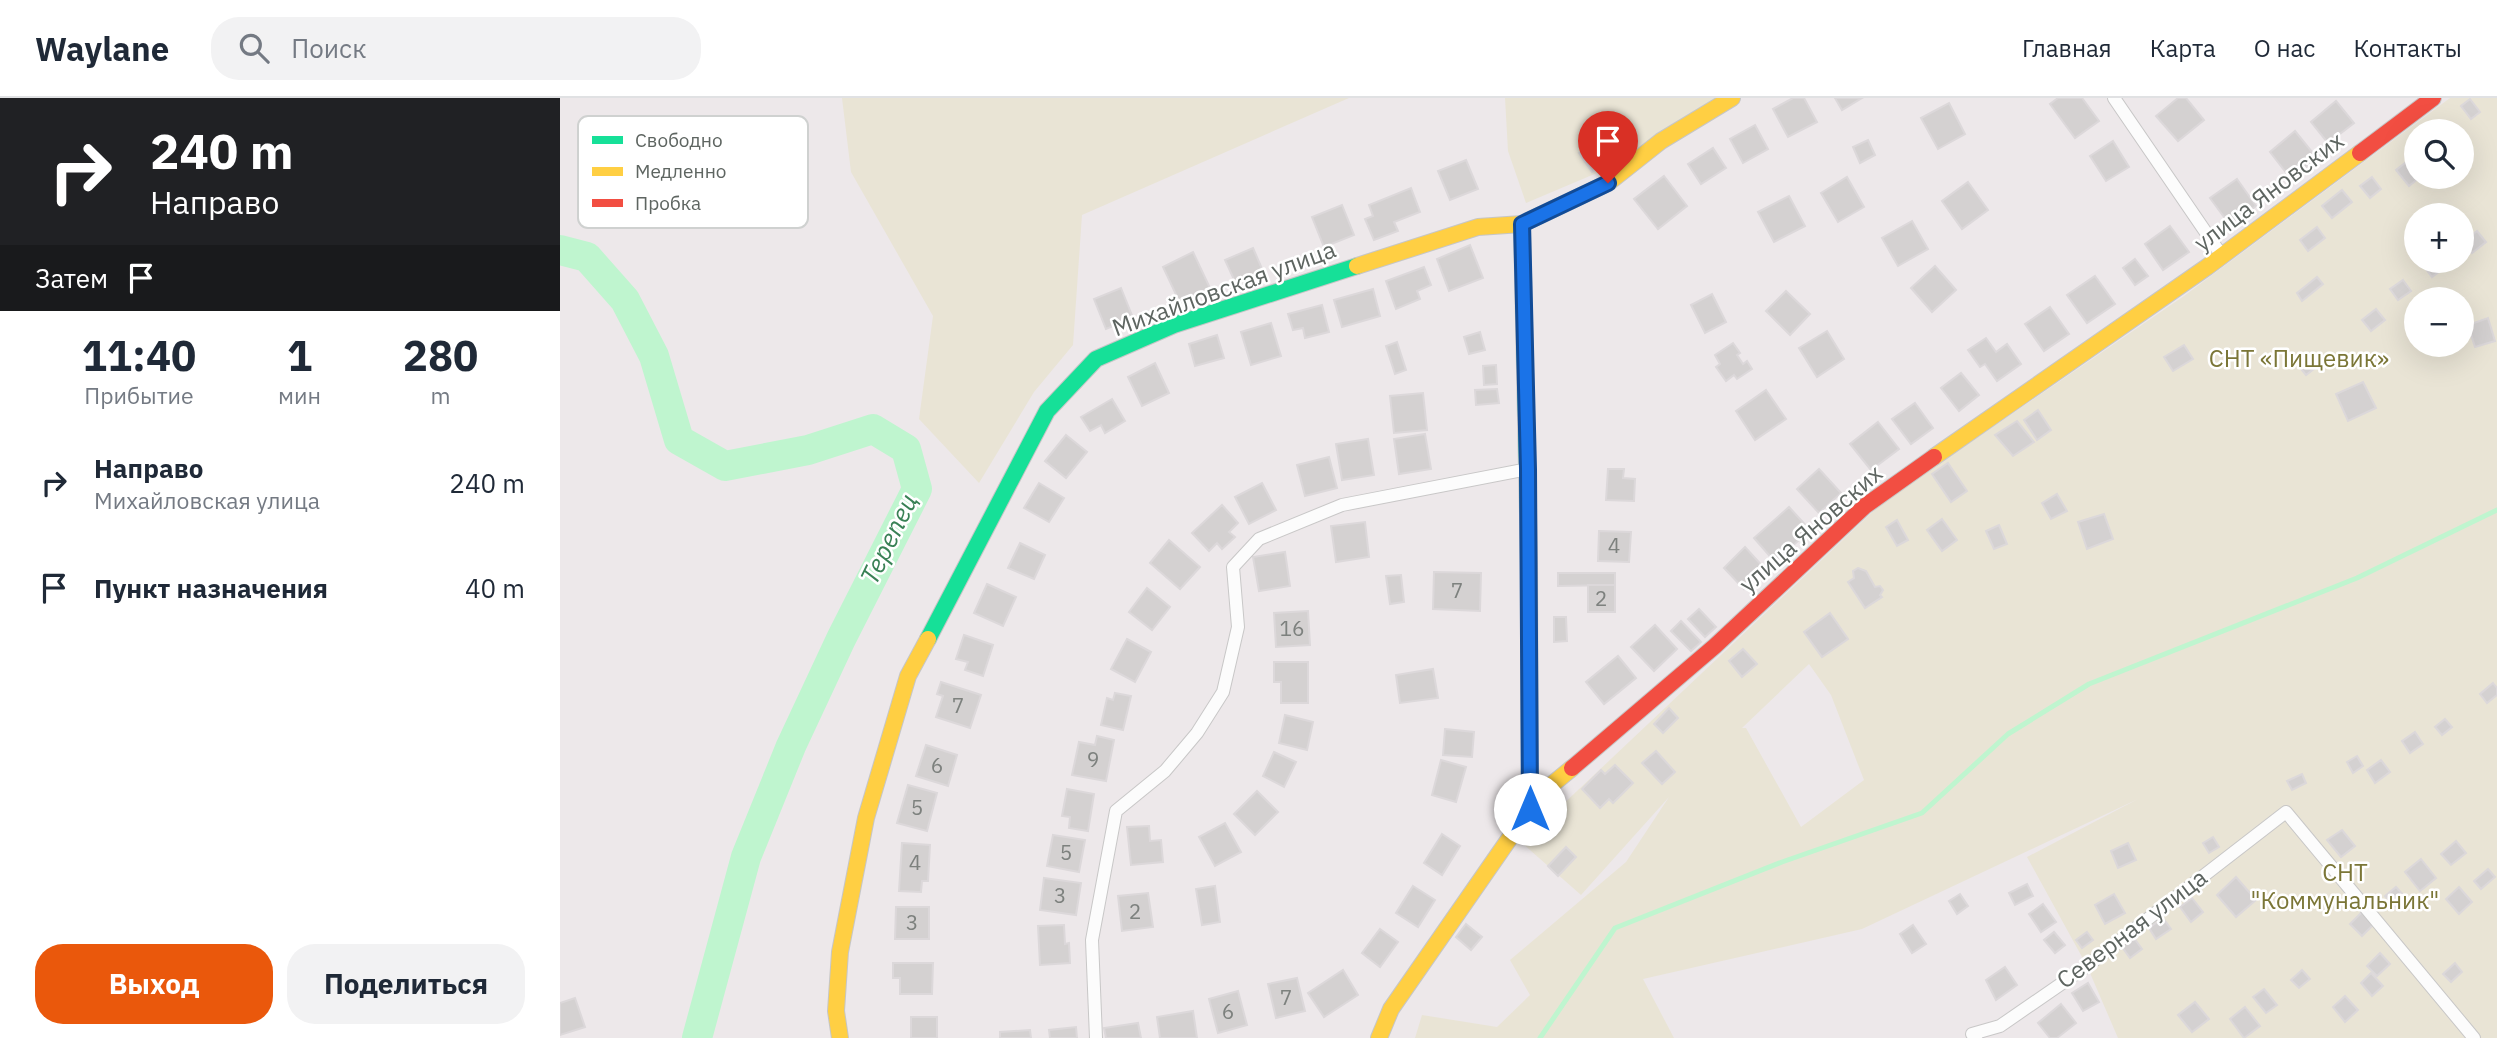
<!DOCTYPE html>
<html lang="ru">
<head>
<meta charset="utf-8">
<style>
  :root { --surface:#fff; --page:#f2f2f3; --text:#1f2937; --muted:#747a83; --line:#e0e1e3; --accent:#ea580c }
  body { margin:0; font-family:"IBM Plex Sans",sans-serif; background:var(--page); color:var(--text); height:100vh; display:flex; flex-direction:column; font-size:26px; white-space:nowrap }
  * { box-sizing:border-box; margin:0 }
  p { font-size:23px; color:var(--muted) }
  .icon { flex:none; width:38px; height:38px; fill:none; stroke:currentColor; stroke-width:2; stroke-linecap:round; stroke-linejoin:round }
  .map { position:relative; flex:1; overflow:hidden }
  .drawer { display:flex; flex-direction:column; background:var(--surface); width:560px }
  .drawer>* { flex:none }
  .top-card { background:#202124; color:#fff; overflow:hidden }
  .buttons { position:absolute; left:1844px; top:21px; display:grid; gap:14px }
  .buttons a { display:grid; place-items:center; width:70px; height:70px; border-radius:50%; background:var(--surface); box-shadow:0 7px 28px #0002; font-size:35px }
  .pin { position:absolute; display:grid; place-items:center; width:60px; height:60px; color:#fff; margin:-72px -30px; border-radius:50% 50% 50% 0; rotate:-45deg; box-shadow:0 0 7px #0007 }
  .pin .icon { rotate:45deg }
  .me { position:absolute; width:77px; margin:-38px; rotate:0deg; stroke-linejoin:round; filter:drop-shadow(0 0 5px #0008) }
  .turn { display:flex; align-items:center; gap:24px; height:147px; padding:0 35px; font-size:32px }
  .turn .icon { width:91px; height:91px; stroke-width:2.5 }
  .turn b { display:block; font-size:49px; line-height:60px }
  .then { display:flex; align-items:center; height:66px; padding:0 35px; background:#0003; gap:14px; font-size:26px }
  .eta { display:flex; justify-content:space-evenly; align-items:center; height:119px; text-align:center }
  .eta b { font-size:42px; font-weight:700; line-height:49px }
  .cta { display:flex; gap:14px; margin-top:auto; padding:14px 35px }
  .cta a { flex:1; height:80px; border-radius:28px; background:var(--accent); color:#fff; font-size:28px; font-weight:700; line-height:80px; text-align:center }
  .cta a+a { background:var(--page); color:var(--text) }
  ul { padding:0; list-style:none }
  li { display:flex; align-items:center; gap:21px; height:105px; padding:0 35px }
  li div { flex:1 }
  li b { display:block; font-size:26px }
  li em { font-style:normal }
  header { display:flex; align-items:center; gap:42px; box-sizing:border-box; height:98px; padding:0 35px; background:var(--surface); border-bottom:2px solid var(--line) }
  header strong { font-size:33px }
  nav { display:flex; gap:38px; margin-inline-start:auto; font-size:24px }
  .search { width:490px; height:63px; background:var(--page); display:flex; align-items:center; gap:18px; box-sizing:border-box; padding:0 24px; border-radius:28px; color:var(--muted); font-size:26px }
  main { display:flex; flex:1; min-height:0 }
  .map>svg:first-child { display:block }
  .green { fill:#e9e4d5; fill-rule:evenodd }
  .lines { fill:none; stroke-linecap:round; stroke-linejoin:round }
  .stream { stroke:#bff5cf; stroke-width:5 }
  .river { stroke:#bff5cf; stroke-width:30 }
  .building { fill:#d4d1d1; stroke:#dcd8da; stroke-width:2 }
  .street-casing { stroke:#c8c7c7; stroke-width:14 }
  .fast-casing { stroke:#c6c6c6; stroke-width:18 }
  .slow-casing { stroke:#c6c6c6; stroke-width:18 }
  .jam-casing { stroke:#c6c6c6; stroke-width:18 }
  .street { stroke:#fcfcfc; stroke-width:12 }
  .fast { stroke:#16e098; stroke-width:16 }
  .slow { stroke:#ffcf43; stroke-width:16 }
  .jam { stroke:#f24e42; stroke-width:16 }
  .route-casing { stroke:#114b97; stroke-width:18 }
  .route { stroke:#1a73e8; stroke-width:12 }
  .labels { text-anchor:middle; stroke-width:5; stroke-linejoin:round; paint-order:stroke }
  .number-label { font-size:21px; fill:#7d817e }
  .street-label { font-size:24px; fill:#5e6561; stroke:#fff }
  .park-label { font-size:24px; fill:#7b7637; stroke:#fff }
  .water-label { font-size:26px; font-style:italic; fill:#398155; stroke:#fff }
  .key { fill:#fff; stroke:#cfd1d0; stroke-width:2 }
  .key-label { font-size:19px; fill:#5e6561 }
</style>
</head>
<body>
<header>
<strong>Waylane</strong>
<div class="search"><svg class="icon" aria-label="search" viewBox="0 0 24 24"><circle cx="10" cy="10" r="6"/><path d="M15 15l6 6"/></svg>Поиск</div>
<nav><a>Главная</a><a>Карта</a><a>О нас</a><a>Контакты</a></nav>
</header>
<main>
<section class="drawer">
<div class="top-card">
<div class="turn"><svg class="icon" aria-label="right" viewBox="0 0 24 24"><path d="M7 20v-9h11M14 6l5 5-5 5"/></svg><div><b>240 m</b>Направо</div></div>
<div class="then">Затем<svg class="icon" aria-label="arrive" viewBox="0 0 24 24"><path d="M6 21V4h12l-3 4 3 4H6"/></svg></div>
</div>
<div class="eta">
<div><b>11:40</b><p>Прибытие</p></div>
<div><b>1</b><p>мин</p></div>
<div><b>280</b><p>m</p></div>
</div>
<ul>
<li><svg class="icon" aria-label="right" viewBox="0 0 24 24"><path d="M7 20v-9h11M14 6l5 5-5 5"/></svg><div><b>Направо</b><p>Михайловская улица</p></div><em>240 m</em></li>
<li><svg class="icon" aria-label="arrive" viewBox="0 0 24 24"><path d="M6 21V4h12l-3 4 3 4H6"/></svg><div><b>Пункт назначения</b></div><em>40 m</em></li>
</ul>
<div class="cta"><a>Выход</a><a>Поделиться</a></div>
</section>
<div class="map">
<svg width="1937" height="940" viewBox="0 0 1937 940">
  <rect width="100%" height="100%" fill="#ede8ea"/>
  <g class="green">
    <polygon points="282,0 789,0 522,117 513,247 474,294 419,385 359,321 373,218 291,74"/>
    <polygon points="945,0 1159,0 1044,72 966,105 948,53"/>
    <path d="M1890 0H1937V940H1558L1527 868 1467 759 1578 701 1302 831 1083 881 1114 940H855L862 917 937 929 970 897 950 862 1066 764 1109 699 1021 797 962 745 1322 405 1624 198ZM1857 33H1902V79H1857ZM1857 117H1902V163H1857ZM1857 201H1902V247H1857ZM1249 566 1271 597 1304 682 1241 729 1186 630H1182Z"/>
  </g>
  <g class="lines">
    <polyline class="stream" points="980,940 1055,830 1222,764 1362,715 1448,636 1529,586 1797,480 1937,412"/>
    <polyline class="river" points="0,152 27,159 65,202 94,258 119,342 165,368 248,352 313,331 346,351 357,391 281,541 231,648 186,759 137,940"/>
  </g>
  <g class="building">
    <polygon points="1233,0 1244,0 1257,24 1228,39 1213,11"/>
    <polygon points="1275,0 1302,0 1282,12"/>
    <polygon points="1498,0 1522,0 1539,23 1515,40 1490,6"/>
    <polygon points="1618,0 1626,0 1644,22 1618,43 1596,18"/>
    <polygon points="1910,1 1920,14 1911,21 1901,8"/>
    <polygon points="1776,3 1794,25 1768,45 1751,24"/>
    <polygon points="1389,5 1405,36 1378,51 1361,20"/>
    <polygon points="1195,27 1208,51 1183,65 1170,41"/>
    <polygon points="1735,33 1757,60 1731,81 1710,54"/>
    <polygon points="1308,42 1315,57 1300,65 1293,49"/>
    <polygon points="1038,43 1050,62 1032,74 1019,55"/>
    <polygon points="1553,43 1569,69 1546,83 1530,58"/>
    <polygon points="1153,50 1166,70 1141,86 1128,66"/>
    <polygon points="1854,58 1857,61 1857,79 1860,79 1849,88 1836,72"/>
    <polygon points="906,62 918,91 890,102 878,73"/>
    <polygon points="1104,78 1127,108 1098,131 1074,101"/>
    <polygon points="1287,79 1304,109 1278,124 1261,95"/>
    <polygon points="1812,79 1821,91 1810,100 1800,88"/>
    <polygon points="1677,81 1696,108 1670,127 1650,100"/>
    <polygon points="1408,84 1428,112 1402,131 1382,103"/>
    <polygon points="851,90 860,114 834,124 838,133 814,142 805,121 813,118 809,107"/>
    <polygon points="1782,92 1792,104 1772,120 1762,108"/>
    <polygon points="1229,98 1245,128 1214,144 1198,114"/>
    <polygon points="782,107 794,137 764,149 752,119"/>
    <polygon points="1352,123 1368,151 1338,168 1322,140"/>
    <polygon points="1610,128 1629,154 1603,172 1585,146"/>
    <polygon points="1757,129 1765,140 1748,153 1740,142"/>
    <polygon points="1917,133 1926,144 1912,155 1903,144"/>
    <polygon points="910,147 923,180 889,193 877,161"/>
    <polygon points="693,150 703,173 676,186 665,162"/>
    <polygon points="633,154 650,190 620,205 603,169"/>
    <polygon points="1575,161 1588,178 1575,187 1563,170"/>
    <polygon points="1867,163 1878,163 1884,170 1872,179 1862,166"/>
    <polygon points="1375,168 1396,192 1372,214 1351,190"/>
    <polygon points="864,169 871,187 857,193 860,201 836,211 826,183"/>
    <polygon points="1535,178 1555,206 1527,225 1507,197"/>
    <polygon points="1757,179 1763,186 1742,203 1737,195"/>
    <polygon points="1843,182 1851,193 1838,202 1830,191"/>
    <polygon points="561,190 573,220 546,231 534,201"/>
    <polygon points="813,191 820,218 782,229 774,202"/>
    <polygon points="1226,193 1250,216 1230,237 1206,213"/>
    <polygon points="1152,196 1166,224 1145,235 1131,207"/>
    <polygon points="762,207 769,234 745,240 743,230 733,232 728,216"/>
    <polygon points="1490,209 1509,236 1484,253 1465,226"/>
    <polygon points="1816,211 1825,222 1811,233 1802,222"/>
    <polygon points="1928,220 1935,243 1915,249 1908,227"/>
    <polygon points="711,225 721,258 691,267 681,234"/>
    <polygon points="1267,233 1284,261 1257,279 1239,250"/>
    <polygon points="920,234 925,252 909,256 904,239"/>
    <polygon points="657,237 664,260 635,268 629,246"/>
    <polygon points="1426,240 1436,254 1447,246 1461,266 1437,283 1425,266 1420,269 1408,252"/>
    <polygon points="837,244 846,272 835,276 826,248"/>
    <polygon points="1173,245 1180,255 1177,257 1183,266 1187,263 1192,271 1177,281 1174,277 1166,283 1156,269 1160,266 1155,257"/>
    <polygon points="1624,247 1633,261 1613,273 1604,259"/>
    <polygon points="1751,256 1759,267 1746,277 1737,266"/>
    <polygon points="595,265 609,295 582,308 568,279"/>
    <polygon points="936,267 937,286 924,287 923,268"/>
    <polygon points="1401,275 1419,297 1399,313 1381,290"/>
    <polygon points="1803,284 1816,310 1788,323 1776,296"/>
    <polygon points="937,291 939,305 916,307 915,292"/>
    <polygon points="1206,292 1226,321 1195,342 1176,313"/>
    <polygon points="863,295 867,332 834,335 830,298"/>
    <polygon points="552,301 565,323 545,335 541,327 530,333 521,319"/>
    <polygon points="1355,305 1373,330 1351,346 1332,321"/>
    <polygon points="1478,312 1491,332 1477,342 1464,322"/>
    <polygon points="1457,323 1474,344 1453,358 1435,337"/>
    <polygon points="1318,324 1339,351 1311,372 1290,346"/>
    <polygon points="865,336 871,371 839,376 834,341"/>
    <polygon points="506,337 527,354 506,380 485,363"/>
    <polygon points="808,341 814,377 782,382 776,346"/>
    <polygon points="769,359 777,390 745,398 737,367"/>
    <polygon points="1388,365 1407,393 1391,404 1372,376"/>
    <polygon points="1048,371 1064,371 1063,380 1075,381 1074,403 1046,402"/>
    <polygon points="1259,371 1281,395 1259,415 1237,391"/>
    <polygon points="479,385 504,400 489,424 464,410"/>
    <polygon points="702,385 716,412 689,426 675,399"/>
    <polygon points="1497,396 1507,413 1491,421 1482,405"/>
    <polygon points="662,407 678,425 669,434 675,439 662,451 657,445 649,453 632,435"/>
    <polygon points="1229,409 1250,432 1215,464 1194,440"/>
    <polygon points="1544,416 1553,441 1527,451 1518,424"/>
    <polygon points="1382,421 1397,442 1382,453 1367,432"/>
    <polygon points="1337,422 1348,442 1337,448 1326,429"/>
    <polygon points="805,424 809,459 776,464 771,428"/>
    <polygon points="1439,427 1447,446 1434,451 1426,433"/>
    <polygon points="1039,433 1071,434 1069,464 1038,463"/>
    <polygon points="609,442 640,469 620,491 590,465"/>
    <polygon points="460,445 485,457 474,481 448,470"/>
    <polygon points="1185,449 1205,471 1184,491 1164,470"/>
    <polygon points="725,454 730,488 699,493 693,459"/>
    <polygon points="1298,470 1306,473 1315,489 1320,488 1323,492 1320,497 1322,499 1305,510 1288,484 1294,480 1293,473"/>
    <polygon points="874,474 921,475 920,513 873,511"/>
    <polygon points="998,475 1055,475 1055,487 998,488"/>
    <polygon points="841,477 844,504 830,506 826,478"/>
    <polygon points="427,486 456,499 443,528 414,515"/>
    <rect x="1028" y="487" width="27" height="27"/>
    <polygon points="587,490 610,509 592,532 569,514"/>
    <polygon points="1139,511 1156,529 1145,539 1128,521"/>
    <polygon points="748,513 750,547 716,549 714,515"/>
    <polygon points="1270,515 1288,541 1262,559 1244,534"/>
    <polygon points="994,519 1006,519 1007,543 994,544"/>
    <polygon points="1121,523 1141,544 1131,553 1111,533"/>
    <polygon points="1095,527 1117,551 1094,573 1071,549"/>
    <polygon points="404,537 433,547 423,578 405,572 408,564 396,561"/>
    <polygon points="567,541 591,554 575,584 551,571"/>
    <polygon points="1183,551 1197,566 1182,579 1169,563"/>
    <polygon points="1058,558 1076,580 1044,606 1026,584"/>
    <polygon points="714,564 748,564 748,605 721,605 721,584 714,584"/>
    <polygon points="873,571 878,600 840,605 836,577"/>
    <polygon points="381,584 421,597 410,630 376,619 383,598 377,596"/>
    <polygon points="1933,585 1937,590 1937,597 1927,605 1920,596"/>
    <polygon points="555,595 571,598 563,632 541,627 547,600 553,602"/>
    <polygon points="1109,610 1118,620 1103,635 1094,626"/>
    <polygon points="725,617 753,624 747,652 719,645"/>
    <polygon points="1885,621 1892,629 1882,637 1875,629"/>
    <polygon points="885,631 914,634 912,659 883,657"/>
    <polygon points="1855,634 1863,646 1850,655 1842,643"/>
    <polygon points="537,638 554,642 546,683 512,677 519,644 535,647"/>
    <polygon points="366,647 397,657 388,688 356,678"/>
    <polygon points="1096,653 1115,674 1102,686 1082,665"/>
    <polygon points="714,654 736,664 724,689 703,678"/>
    <polygon points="1797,658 1803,668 1793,675 1787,664"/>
    <polygon points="881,662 906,669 896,704 872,697"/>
    <polygon points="1821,662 1830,674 1815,685 1807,672"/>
    <polygon points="1055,667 1073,685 1053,705 1049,701 1040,710 1022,691 1041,672 1045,676"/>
    <polygon points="1742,676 1746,685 1732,692 1727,683"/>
    <polygon points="348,687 377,695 367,733 337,725"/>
    <polygon points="507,691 534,696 528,733 509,730 510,719 502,718"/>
    <polygon points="697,693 718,714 695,737 674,716"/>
    <polygon points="665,725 681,754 655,768 639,739"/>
    <polygon points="589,728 590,743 601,742 603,764 571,767 567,729"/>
    <polygon points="1782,732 1795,748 1781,759 1767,742"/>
    <polygon points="882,736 900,748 882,777 864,765"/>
    <polygon points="493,737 525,742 519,774 487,768"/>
    <polygon points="1653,739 1659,749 1649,755 1643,745"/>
    <polygon points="1896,743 1906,755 1891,767 1881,756"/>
    <polygon points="342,745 370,747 368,783 362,783 361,794 339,793"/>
    <polygon points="1568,745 1576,762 1558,770 1551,753"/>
    <polygon points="1006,749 1016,759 998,778 988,768"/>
    <polygon points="1861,761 1876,780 1860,793 1845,774"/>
    <polygon points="1928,771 1935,779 1921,791 1914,783"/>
    <polygon points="1676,779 1696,802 1676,819 1657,797"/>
    <polygon points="484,780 521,785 516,817 480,812"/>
    <polygon points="1467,786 1473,798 1455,807 1449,795"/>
    <polygon points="655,788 660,824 642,827 636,791"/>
    <polygon points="853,788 875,802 858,829 836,815"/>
    <polygon points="1836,789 1846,800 1836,809 1825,798"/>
    <polygon points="1899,789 1912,804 1899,816 1886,801"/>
    <polygon points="588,795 593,829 562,833 558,798"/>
    <polygon points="1400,796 1408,808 1397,816 1389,803"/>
    <polygon points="1554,796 1565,815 1545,826 1535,807"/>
    <polygon points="1632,800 1643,814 1631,824 1620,809"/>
    <polygon points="1483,806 1496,824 1481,834 1469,816"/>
    <polygon points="336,809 369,809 369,841 335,841"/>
    <polygon points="1802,814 1814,826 1802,838 1790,826"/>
    <polygon points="1603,820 1611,831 1596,841 1589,830"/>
    <polygon points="906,826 922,839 911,852 896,839"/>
    <polygon points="504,827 505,846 509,845 510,865 480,867 478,828"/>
    <polygon points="1353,827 1366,846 1352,855 1340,836"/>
    <polygon points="820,831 838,844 820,869 802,855"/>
    <polygon points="1494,834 1505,847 1495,855 1484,842"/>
    <polygon points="1527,834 1533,842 1522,850 1516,842"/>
    <polygon points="1574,840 1582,851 1570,860 1562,849"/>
    <polygon points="1820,855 1830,866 1817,878 1807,868"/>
    <polygon points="333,865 373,865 372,896 340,896 340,880 333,880"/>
    <polygon points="1895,865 1902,874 1891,884 1883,876"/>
    <polygon points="1445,869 1457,887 1436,902 1426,882"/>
    <polygon points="783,872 798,897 764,919 748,895"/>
    <polygon points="1742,872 1750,881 1739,890 1731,882"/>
    <polygon points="1811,875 1823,888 1812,898 1801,885"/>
    <polygon points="737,880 745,913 716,920 708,886"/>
    <polygon points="1528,885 1539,904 1523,913 1512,895"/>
    <polygon points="1704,891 1717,907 1706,915 1693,899"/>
    <polygon points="678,893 687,927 658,935 649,901"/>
    <polygon points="1785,898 1798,912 1785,924 1773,909"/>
    <polygon points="15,900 25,929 0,937 0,905"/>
    <polygon points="1635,904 1649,921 1632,934 1618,917"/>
    <polygon points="1501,906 1516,925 1497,940 1490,940 1478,925"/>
    <polygon points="1685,909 1700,928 1684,940 1670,921"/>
    <polygon points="633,913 637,940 600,940 597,919"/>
    <rect x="351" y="919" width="26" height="21"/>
    <polygon points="578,925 581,940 546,940 544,930"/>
    <polygon points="516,929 517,940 490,940 489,932"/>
    <polygon points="470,932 471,940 440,940 440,934"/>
  </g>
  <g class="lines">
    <g class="street-casing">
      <g id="street">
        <polyline points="1554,0 1662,158"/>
        <polyline points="536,940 532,842 556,713 605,673 637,635 663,594 678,529 673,469 699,441 782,407 968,371"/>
        <polyline points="1416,940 1412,936 1440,928 1527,868 1726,714 1914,940"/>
      </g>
    </g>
    <g class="fast-casing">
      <g id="fast">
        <polyline points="962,126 969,465"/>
        <polyline points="368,541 487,313 536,261 614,227 797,168"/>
      </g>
    </g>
    <g class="slow-casing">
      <g id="slow">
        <polyline points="797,168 918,129 962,126 1048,85 1101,43 1172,0"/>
        <polyline points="1374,359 1647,169 1800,55"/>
        <polyline points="969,465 970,711"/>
        <polyline points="280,940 276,913 280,854 306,720 348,578 368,541"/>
        <polyline points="819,940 831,911 970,711 989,689 1012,670"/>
      </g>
    </g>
    <g class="jam-casing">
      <g id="jam">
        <polyline points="1800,55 1873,0"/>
        <polyline points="1012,670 1155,548 1305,408 1374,359"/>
      </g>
    </g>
    <use href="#street" class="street"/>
    <use href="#fast" class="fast"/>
    <use href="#slow" class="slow"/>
    <use href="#jam" class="jam"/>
  </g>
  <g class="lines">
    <g class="route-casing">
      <polyline id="route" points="970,711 968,371 962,126 1048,85"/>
    </g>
    <use href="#route" class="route"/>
  </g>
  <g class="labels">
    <g class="number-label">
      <text x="1054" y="455">4</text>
      <text x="897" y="500">7</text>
      <text x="1041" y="508">2</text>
      <text x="732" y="538">16</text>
      <text x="398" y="615">7</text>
      <text x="533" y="669">9</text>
      <text x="377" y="675">6</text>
      <text x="357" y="717">5</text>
      <text x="506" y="762">5</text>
      <text x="355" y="772">4</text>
      <text x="500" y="805">3</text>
      <text x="575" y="821">2</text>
      <text x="352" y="832">3</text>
      <text x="726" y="907">7</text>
      <text x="668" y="921">6</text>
    </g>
    <g class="street-label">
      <text transform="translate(1709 94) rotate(-37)" y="8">улица Яновских</text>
      <text transform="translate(664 191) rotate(-20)" y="8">Михайловская улица</text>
      <text transform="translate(1251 431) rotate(-41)" y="8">улица Яновских</text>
      <text transform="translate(1572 831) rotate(-37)" y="8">Северная улица</text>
    </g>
    <g class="park-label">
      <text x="1739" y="269">СНТ «Пищевик»</text>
      <text x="1785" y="783">СНТ<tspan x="1785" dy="28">"Коммунальник"</tspan></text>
    </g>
    <g class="water-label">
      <text transform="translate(329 441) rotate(-64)" y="9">Терепец</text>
    </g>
  </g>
  <rect x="18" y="18" width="230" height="112" rx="10" class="key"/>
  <rect x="32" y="38" width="31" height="8" fill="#16e098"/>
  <rect x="32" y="69" width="31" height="9" fill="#ffcf43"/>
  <rect x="32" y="101" width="31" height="8" fill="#f24e42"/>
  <g class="key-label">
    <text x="75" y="49">Свободно</text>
    <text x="75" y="80">Медленно</text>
    <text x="75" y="112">Пробка</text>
  </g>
</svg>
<div class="buttons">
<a><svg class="icon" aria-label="search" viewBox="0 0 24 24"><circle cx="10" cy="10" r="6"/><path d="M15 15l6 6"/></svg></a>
<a>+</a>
<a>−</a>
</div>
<div class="pin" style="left:1048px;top:85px;background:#d93025"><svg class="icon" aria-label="arrive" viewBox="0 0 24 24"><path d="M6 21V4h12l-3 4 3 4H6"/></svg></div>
<svg class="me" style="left:970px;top:711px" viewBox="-20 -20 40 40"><circle r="19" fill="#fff"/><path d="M0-13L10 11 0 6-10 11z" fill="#1a73e8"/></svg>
</div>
</main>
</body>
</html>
